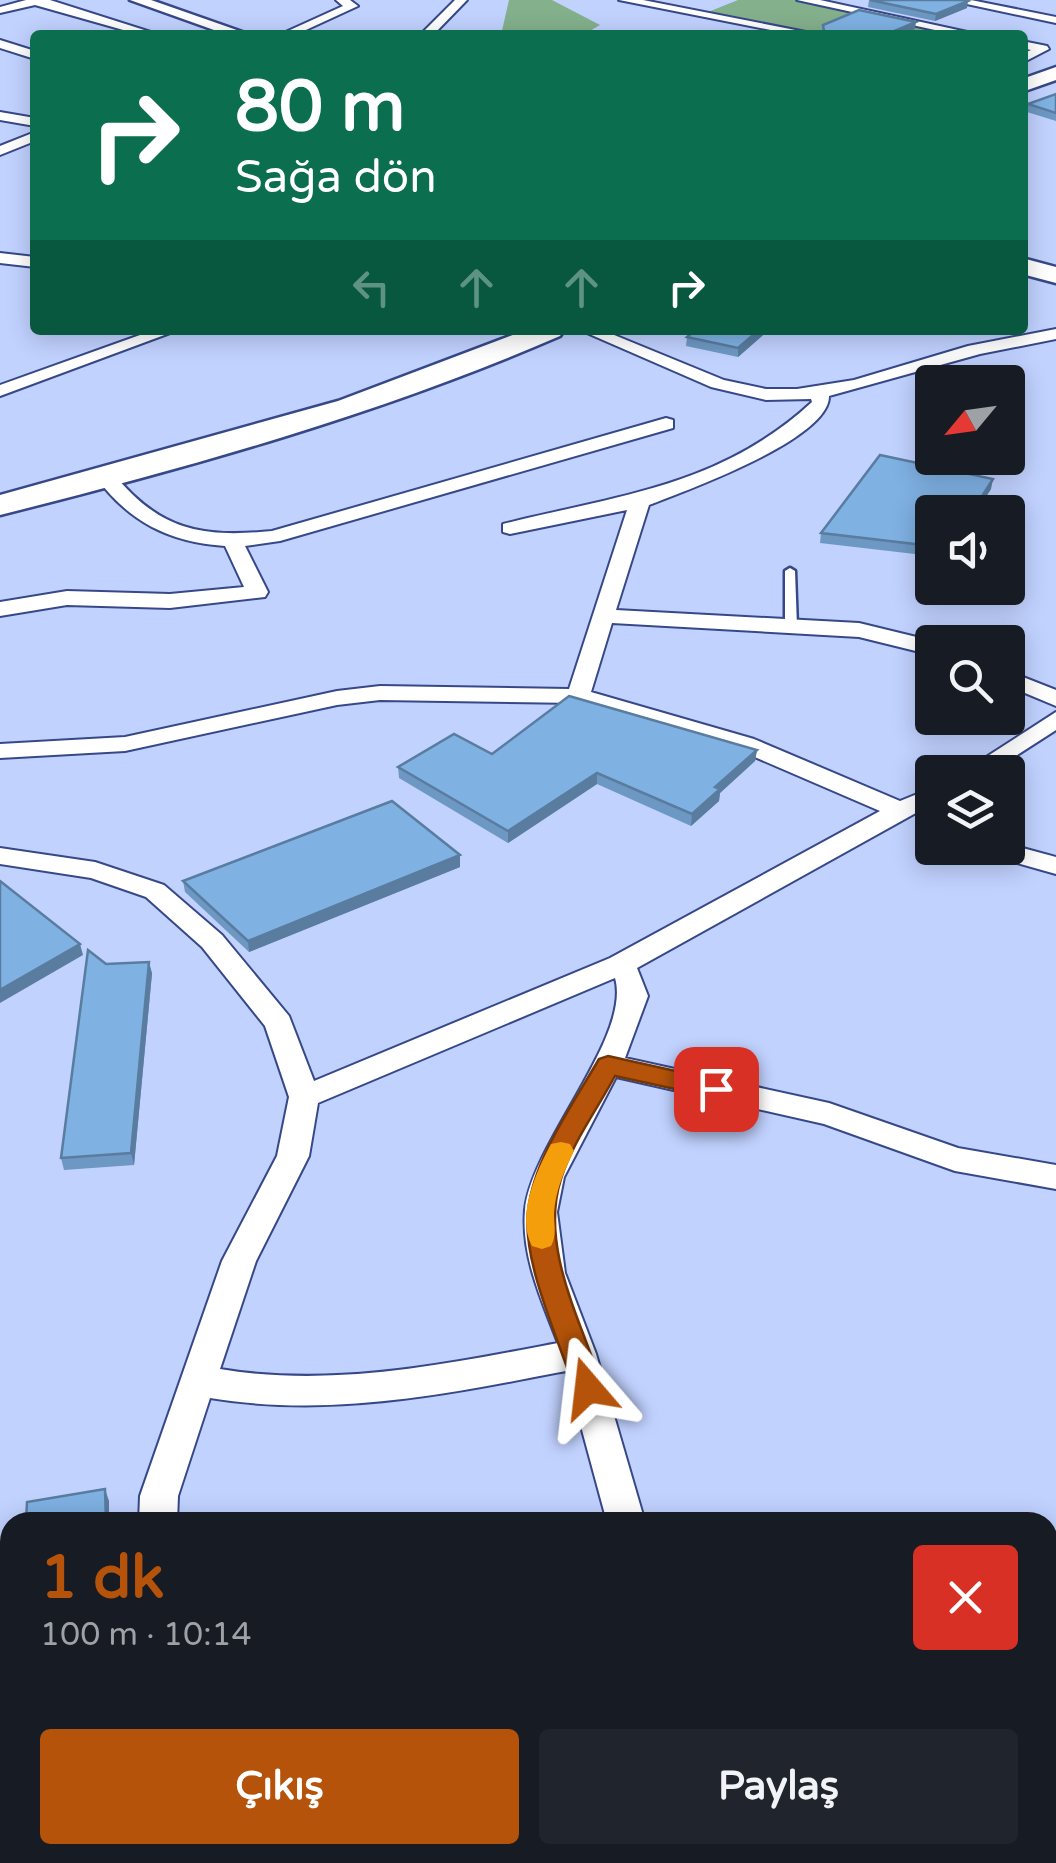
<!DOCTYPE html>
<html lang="tr">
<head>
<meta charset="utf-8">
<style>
  :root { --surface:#171b24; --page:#20242c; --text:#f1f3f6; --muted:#9ea1a6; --accent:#b45309 }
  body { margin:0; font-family:"Varela Round",sans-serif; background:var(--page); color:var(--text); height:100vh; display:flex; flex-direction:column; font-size:38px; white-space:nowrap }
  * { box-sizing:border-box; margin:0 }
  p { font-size:32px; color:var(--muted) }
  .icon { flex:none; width:55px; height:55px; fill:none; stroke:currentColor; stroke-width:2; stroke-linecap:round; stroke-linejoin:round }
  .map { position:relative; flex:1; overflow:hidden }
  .drawer { position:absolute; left:0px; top:1512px; width:1058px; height:352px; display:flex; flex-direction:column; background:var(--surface); border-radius:30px 30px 0 0; box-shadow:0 5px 25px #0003 }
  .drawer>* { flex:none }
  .hud { position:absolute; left:30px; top:30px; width:998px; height:305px; border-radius:10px; box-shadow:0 5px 25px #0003; background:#0b6e4f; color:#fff; overflow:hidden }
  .needle { width:65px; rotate:241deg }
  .controls { position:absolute; left:915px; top:365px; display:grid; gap:20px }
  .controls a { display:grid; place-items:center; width:110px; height:110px; border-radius:10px; background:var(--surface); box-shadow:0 5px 25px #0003; font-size:50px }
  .pin { position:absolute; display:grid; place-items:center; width:85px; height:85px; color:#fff; margin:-42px; border-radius:20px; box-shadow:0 5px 15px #0006 }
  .me { position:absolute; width:110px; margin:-55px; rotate:343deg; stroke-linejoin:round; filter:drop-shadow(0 0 8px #0008) }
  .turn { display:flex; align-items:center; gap:35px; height:210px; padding:0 40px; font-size:45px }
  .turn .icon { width:130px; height:130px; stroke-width:2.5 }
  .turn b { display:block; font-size:70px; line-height:85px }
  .lanes { display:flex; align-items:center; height:95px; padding:0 40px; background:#0003; justify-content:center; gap:50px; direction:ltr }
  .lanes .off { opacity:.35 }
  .round { display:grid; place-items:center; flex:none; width:105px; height:105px; border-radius:10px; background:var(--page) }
  .summary { display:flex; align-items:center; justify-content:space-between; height:170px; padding:0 40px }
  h1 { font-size:60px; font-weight:700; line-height:75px; color:var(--accent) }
  .button { display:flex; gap:20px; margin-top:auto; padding:20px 40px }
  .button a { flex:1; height:115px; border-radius:10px; background:var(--accent); color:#fff; font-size:40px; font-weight:700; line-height:115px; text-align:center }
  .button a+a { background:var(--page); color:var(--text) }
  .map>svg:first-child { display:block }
  .green { fill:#84b08c }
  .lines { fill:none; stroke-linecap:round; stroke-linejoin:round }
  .service-casing { stroke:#364888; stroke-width:5 }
  .minor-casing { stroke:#364888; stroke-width:4 }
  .tertiary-casing { stroke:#364888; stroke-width:5 }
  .primary-casing { stroke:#364888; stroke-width:5 }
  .service { fill:#fff; fill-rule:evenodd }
  .minor { fill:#fff; fill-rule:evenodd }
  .tertiary { fill:#fff; fill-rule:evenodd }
  .primary { fill:#fff; fill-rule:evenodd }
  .wall { fill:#6d98c3 }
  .shaded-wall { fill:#597c9f }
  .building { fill:#7fb1e3; stroke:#597c9f; stroke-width:2.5 }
  .route { fill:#b45309; stroke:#753606; stroke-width:2.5 }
  .slow { fill:#f59e0b }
</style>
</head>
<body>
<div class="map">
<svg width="1056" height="1863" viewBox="0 0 1056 1863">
  <rect width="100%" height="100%" fill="#c1d2ff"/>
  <g class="green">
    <polygon points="509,0 552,0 600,25 583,35 501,35"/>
    <path d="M738 0H794L939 30C874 51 769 25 703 14Z"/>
  </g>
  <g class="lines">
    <g class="service-casing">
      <polygon id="service" points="790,568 795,571 797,627 791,630 785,627 785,571"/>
    </g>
    <g class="minor-casing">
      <g id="minor">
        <polygon points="26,0 50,0 160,35 141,35 35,5 0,13 0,7"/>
        <polygon points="336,0 350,0 358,6 295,35 279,35 343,6"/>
        <polygon points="455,0 467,0 433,35 420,35"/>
        <polygon points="619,0 643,0 821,35 796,35"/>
        <polygon points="797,0 820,0 981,35 958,35"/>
        <polygon points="948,0 971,0 1056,17 1056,23"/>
        <polygon points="0,40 35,51 35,59 0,48"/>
        <polygon points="1022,41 1047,46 1049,49 1022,63 1022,54 1031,50 1022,48"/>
        <polygon points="0,112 35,118 35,126 0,120"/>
        <polygon points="35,132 35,141 0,155 0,146"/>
        <polygon points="0,253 35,257 35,267 0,263"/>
        <path d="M1056 329V339L980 354 829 396C830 439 685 491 649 505L616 610 859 623 937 642H932V655L859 637 612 623 591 692 754 739 900 801 932 788V804L637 968 648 996 625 1058 829 1103 958 1148 1056 1165V1189L955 1171 824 1124 616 1077 564 1177 557 1212 565 1273 596 1354 645 1522H607L566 1371C447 1394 331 1418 210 1398L178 1496 177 1522H139L140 1496 222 1261 277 1156 289 1097 265 1026 202 947 146 897 91 878 0 864V848L95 862 164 885 222 935 289 1016 314 1081 610 958 880 811 736 749 577 703 380 700 337 705 125 751 0 758V744L125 737 337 691 380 686 569 689 627 510 510 534 503 532V524C618 495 720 487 812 402L811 399 766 400 711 387 580 330H602L724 380 766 389H797L854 380 968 346ZM615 978C632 1037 531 1144 525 1210 521 1256 542 1301 558 1343 446 1364 333 1388 220 1369L256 1261 309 1156 318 1103Z"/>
        <polygon points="154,330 178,330 0,396 0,385"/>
        <path d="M666 418 673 420V428L280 541 245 546 268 592 265 597 170 608 67 605 0 616V602L67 591 170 594 244 587 225 546C169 542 129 522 96 477L99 473H113C159 530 201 538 272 531Z"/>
        <polygon points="1008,671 1056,690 1056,706 1008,686"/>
        <polygon points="1056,712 1056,730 991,772 963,772"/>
        <polygon points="1008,844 1056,857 1056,874 985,854 981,848 1008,848"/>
        <polygon points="1056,1581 1056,1639 1048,1642 1048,1584"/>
        <rect x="135" y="1855" width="44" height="8"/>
        <polygon points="521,1855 635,1855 634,1863 518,1863"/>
        <rect x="984" y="1855" width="44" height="8"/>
      </g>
    </g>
    <g class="tertiary-casing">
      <polygon id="tertiary" points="130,0 151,0 251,35 228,35"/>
    </g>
    <g class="primary-casing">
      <g id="primary">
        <polygon points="1056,67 1056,80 1022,92 1022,79"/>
        <polygon points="1022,258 1056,267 1056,283 1022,274"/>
        <path d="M526 330H564L560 336C380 414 191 467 0 515V495L338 401Z"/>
      </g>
    </g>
    <use href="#service" class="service"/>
    <use href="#minor" class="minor"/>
    <use href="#tertiary" class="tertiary"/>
    <use href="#primary" class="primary"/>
  </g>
  <g class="wall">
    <polygon points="869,0 967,8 935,21 868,7"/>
    <polygon points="1056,94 1056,121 1027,112 1028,104"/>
    <polygon points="695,330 769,330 738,357 686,346 687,337"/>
    <polygon points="991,489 976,512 932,512 932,556 820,543 821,533"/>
    <polygon points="757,750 755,761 720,793 719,801 691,826 597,784 508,843 399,778 398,767 492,754"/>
    <polygon points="460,855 460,867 249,952 185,892 183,881"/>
    <polygon points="106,964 152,973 134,1165 64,1170 61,1158"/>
  </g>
  <g class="shaded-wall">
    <polygon points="968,1 967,8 935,21 936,14"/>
    <polygon points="916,22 915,29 902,35 885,35"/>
    <polygon points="759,330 769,330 738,357 738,348"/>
    <polygon points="993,479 991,489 976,512 972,512"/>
    <polygon points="757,750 755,761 720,793 719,801 691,826 692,814 715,787"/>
    <polygon points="597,773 597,784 508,843 508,831"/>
    <polygon points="460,855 460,867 249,952 248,941"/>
    <polygon points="80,944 83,955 0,1003 0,990"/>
    <polygon points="149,962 152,973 134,1165 131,1153"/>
    <polygon points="105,1489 109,1501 109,1522 106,1522"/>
  </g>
  <g class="building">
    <polygon points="870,0 964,0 968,1 936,14"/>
    <polygon points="859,10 916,22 885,35 799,35 807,32 824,31 823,25"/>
    <polygon points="1056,94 1056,113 1028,104"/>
    <polygon points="695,330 759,330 738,348 687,337"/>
    <polygon points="880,455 993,479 972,512 932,512 932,546 821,533"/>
    <polygon points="569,696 757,750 715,787 720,789 692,814 597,773 508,831 398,767 454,734 492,754"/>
    <polygon points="392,801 460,855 248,941 183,881"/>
    <polygon points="0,881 80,944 0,990"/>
    <polygon points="88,950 106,964 149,962 131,1153 61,1158"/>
    <polygon points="105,1489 106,1522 26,1522 27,1502"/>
    <polygon points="16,1855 106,1855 106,1863 15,1863"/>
  </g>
  <path class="route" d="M608 1056 716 1080 725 1083 729 1089 725 1096 716 1098 615 1076C598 1108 572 1143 561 1179 539 1247 582 1323 603 1388L599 1396 588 1400 578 1396 574 1388C558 1337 522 1262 528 1211 534 1158 573 1104 599 1059Z"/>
  <path class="slow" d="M561 1142 570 1144 574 1151C564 1171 555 1192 554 1214 554 1226 557 1235 551 1246L542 1249 532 1246C516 1216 536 1172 551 1144Z"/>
</svg>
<div class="controls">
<a><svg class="needle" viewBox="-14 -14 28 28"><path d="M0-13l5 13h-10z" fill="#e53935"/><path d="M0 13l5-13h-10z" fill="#9ea1a6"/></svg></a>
<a><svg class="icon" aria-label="sound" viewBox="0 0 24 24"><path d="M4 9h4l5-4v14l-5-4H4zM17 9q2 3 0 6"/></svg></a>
<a><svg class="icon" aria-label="search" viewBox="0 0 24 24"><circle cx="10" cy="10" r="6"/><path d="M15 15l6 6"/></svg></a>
<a><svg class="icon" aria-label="layers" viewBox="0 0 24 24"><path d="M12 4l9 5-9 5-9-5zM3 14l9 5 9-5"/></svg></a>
</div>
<div class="pin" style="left:716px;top:1089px;background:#d93025"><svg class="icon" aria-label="arrive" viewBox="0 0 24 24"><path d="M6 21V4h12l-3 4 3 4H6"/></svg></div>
<svg class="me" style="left:588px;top:1388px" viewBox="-20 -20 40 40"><path d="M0-17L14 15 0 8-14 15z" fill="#b45309" stroke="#fff" stroke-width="4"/></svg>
<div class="hud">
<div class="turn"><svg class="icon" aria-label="right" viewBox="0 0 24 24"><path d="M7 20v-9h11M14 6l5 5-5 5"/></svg><div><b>80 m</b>Sağa dön</div></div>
<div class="lanes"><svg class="icon off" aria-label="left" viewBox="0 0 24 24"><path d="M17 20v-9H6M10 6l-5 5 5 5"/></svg><svg class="icon off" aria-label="ahead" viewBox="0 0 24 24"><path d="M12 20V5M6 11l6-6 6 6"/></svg><svg class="icon off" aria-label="ahead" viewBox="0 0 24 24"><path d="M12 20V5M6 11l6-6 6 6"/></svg><svg class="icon" aria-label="right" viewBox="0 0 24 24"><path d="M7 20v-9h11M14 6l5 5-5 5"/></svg></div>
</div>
<section class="drawer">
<div class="summary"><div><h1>1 dk</h1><p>100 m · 10:14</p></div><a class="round" style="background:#d93025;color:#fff"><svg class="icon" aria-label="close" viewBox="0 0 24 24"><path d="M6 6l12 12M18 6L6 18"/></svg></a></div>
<div class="button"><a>Çıkış</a><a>Paylaş</a></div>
</section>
</div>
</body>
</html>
